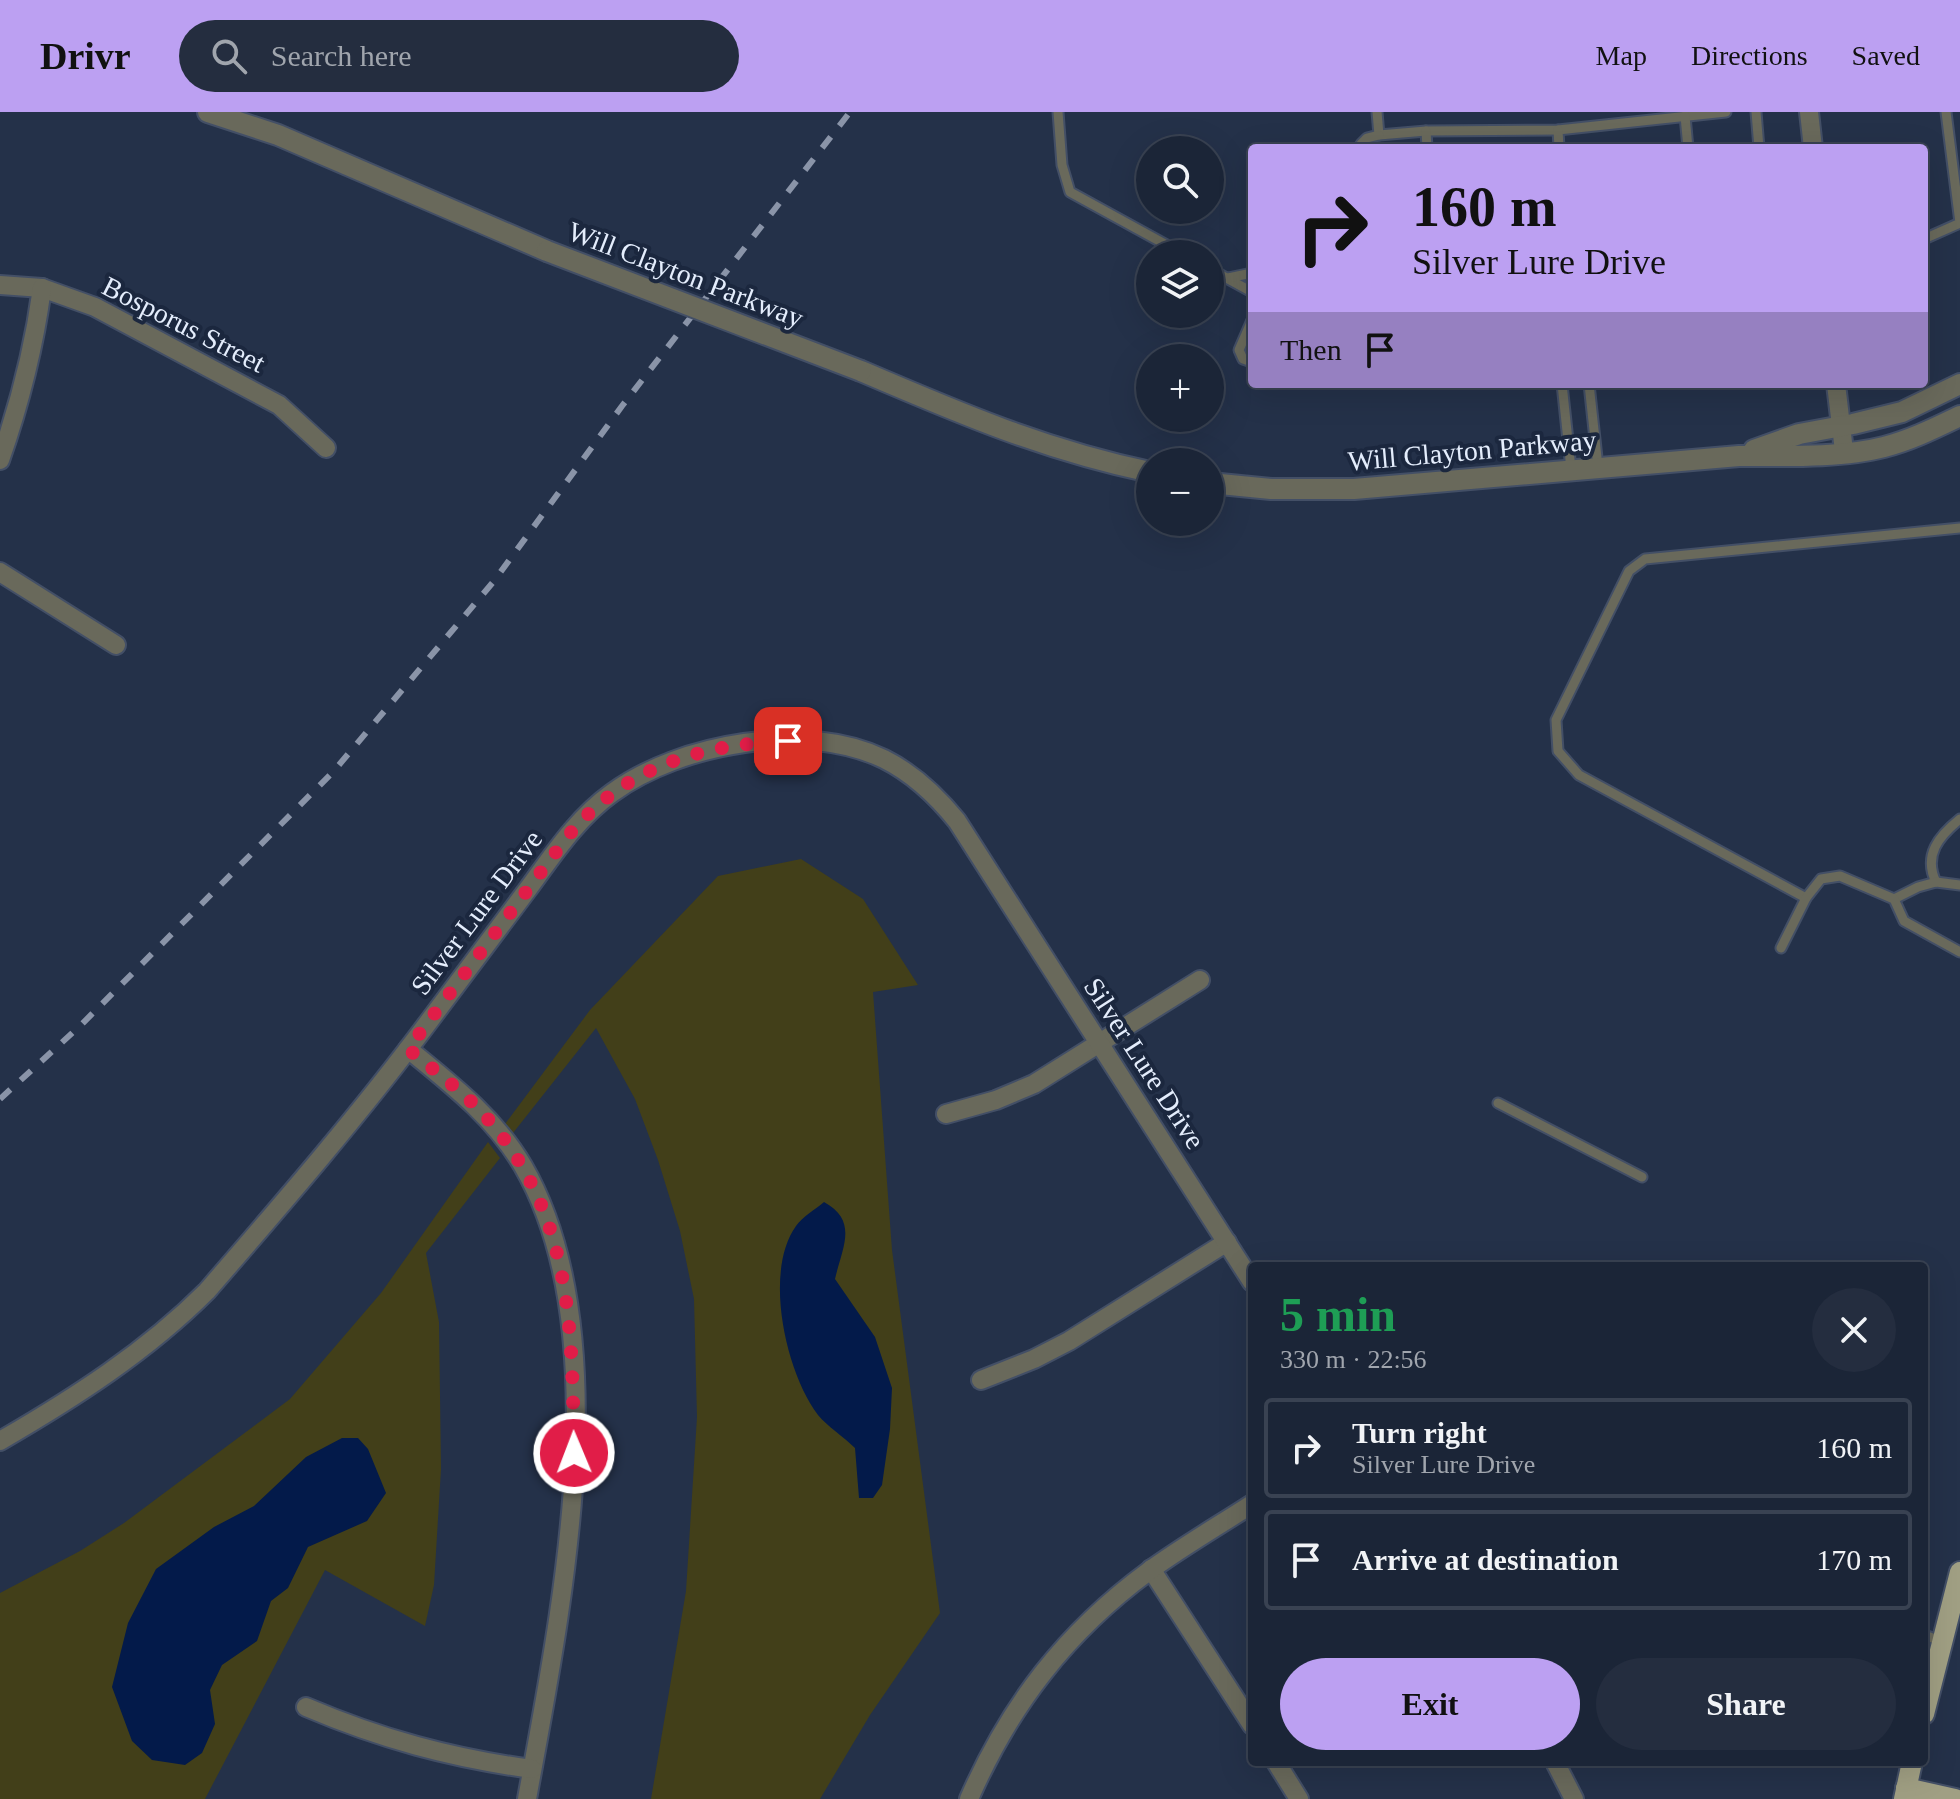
<!DOCTYPE html>
<html lang="en">
<head>
<meta charset="utf-8">
<style>
  :root { --surface:#1b2537; --page:#242d3f; --text:#f1f3f6; --muted:#a0a5ad; --line:#394252; --accent:#bca0f2 }
  body { margin:0; font-family:Georgia,serif; background:var(--page); color:var(--text); height:100vh; display:flex; flex-direction:column; font-size:30px; white-space:nowrap }
  * { box-sizing:border-box; margin:0 }
  p { font-size:26px; color:var(--muted) }
  .icon { flex:none; width:44px; height:44px; fill:none; stroke:currentColor; stroke-width:2; stroke-linecap:round; stroke-linejoin:round }
  .map { position:relative; flex:1; overflow:hidden }
  .sheet { position:absolute; left:1248px; top:1150px; width:680px; height:504px; display:flex; flex-direction:column; background:var(--surface); border-radius:8px; box-shadow:0 8px 32px #0002,0 0 0 2px var(--line) }
  .sheet>* { flex:none }
  .hud { position:absolute; left:1248px; top:32px; width:680px; height:244px; border-radius:8px; box-shadow:0 8px 32px #0002,0 0 0 2px var(--line); background:#bca0f2; color:#111; overflow:hidden }
  .buttons { position:absolute; left:1136px; top:24px; display:grid; gap:16px }
  .buttons a { display:grid; place-items:center; width:88px; height:88px; border-radius:50%; background:var(--surface); box-shadow:0 8px 32px #0002,0 0 0 2px var(--line); font-size:40px }
  .pin { position:absolute; display:grid; place-items:center; width:68px; height:68px; color:#fff; margin:-34px; border-radius:16px; box-shadow:0 4px 12px #0006 }
  .me { position:absolute; width:88px; margin:-44px; rotate:359deg; stroke-linejoin:round; filter:drop-shadow(0 0 6px #0008) }
  .turn { display:flex; align-items:center; gap:28px; height:168px; padding:0 32px; font-size:36px }
  .turn .icon { width:104px; height:104px; stroke-width:2.5 }
  .turn b { display:block; font-size:56px; line-height:68px }
  .then { display:flex; align-items:center; height:76px; padding:0 32px; background:#0003; gap:16px; font-size:30px }
  .round { display:grid; place-items:center; flex:none; width:84px; height:84px; border-radius:42px; background:var(--page) }
  .overview { display:flex; align-items:center; justify-content:space-between; height:136px; padding:0 32px }
  h1 { font-size:48px; font-weight:600; line-height:60px; color:#1e9e55 }
  .action { display:flex; gap:16px; margin-top:auto; padding:16px 32px }
  .action a { flex:1; height:92px; border-radius:48px; background:var(--accent); color:#111; font-size:32px; font-weight:600; line-height:92px; text-align:center }
  .action a+a { background:var(--page); color:var(--text) }
  ul { padding:0; list-style:none }
  li { display:flex; align-items:center; gap:24px; height:100px; margin:0 16px 12px; padding:0 16px; border:4px solid var(--line); border-radius:8px }
  li div { flex:1 }
  li b { display:block; font-size:30px }
  li em { font-style:normal }
  header { display:flex; align-items:center; gap:48px; box-sizing:border-box; height:112px; padding:0 40px; background:var(--accent); color:#111 }
  header strong { font-size:38px }
  nav { display:flex; gap:44px; margin-inline-start:auto; font-size:28px }
  .search { width:560px; height:72px; background:var(--page); display:flex; align-items:center; gap:20px; box-sizing:border-box; padding:0 28px; border-radius:44px; color:var(--muted); font-size:30px }
  .map>svg:first-child { display:block }
  .green { fill:#423f19 }
  .water { fill:#031a4a }
  .lines { fill:none; stroke-linecap:round; stroke-linejoin:round }
  .service-casing { stroke:#434f66; stroke-width:13 }
  .minor-casing { stroke:#434f66; stroke-width:22 }
  .tertiary-casing { stroke:#434f66; stroke-width:24 }
  .primary-casing { stroke:#434f66; stroke-width:24 }
  .service { stroke:#69695b; stroke-width:9 }
  .minor { stroke:#69695b; stroke-width:18 }
  .tertiary { stroke:#69695b; stroke-width:20 }
  .primary { stroke:#a09f83; stroke-width:20 }
  .rail { stroke:#8a94a8; stroke-width:6; stroke-dasharray:14 14; stroke-linecap:butt }
  .tertiary-bridge-casing { stroke:#434f66; stroke-width:24; stroke-linecap:butt }
  .tertiary-bridge { stroke:#69695b; stroke-width:20 }
  .route { stroke:#e11d48; stroke-width:14; stroke-dasharray:0 25.2 }
  .labels { text-anchor:middle; stroke-width:8; stroke-linejoin:round; paint-order:stroke }
  .street-label { font-size:28px; fill:#e4edfc; stroke:#1b273e }
</style>
</head>
<body>
<header>
<strong>Drivr</strong>
<div class="search"><svg class="icon" aria-label="search" viewBox="0 0 24 24"><circle cx="10" cy="10" r="6"/><path d="M15 15l6 6"/></svg>Search here</div>
<nav><a>Map</a><a>Directions</a><a>Saved</a></nav>
</header>
<div class="map">
<svg width="1960" height="1687" viewBox="0 0 1960 1687">
  <rect width="100%" height="100%" fill="#243149"/>
  <g class="green">
    <polygon points="801,747 863,787 918,873 873,880 892,1138 940,1501 870,1603 820,1687 651,1687 686,1479 697,1305 694,1187 680,1119 658,1048 635,987 596,916 513,1021 505,1012 590,898 718,764"/>
    <polygon points="488,1030 500,1046 426,1141 439,1210 441,1357 434,1473 425,1514 325,1458 205,1687 0,1687 0,1481 80,1439 124,1411 290,1287 381,1181"/>
  </g>
  <g class="water">
    <path d="M824 1090C859 1109 842 1136 835 1167L875 1225 892 1276 890 1317 882 1373 873 1386H859L855 1336C844 1325 827 1314 818 1303 786 1261 763 1160 796 1114 802 1105 816 1097 824 1090Z"/>
    <polygon points="342,1326 358,1326 368,1337 386,1381 367,1409 308,1435 288,1476 271,1489 257,1529 222,1553 210,1578 215,1612 202,1641 185,1653 152,1648 132,1629 112,1575 128,1511 156,1457 214,1415 254,1394 306,1345"/>
  </g>
  <g class="lines">
    <g class="service-casing">
      <g id="service">
        <polyline points="1058,0 1062,53 1070,80 1183,142"/>
        <polyline points="1377,0 1379,23 1426,19 1558,18 1726,0"/>
        <polyline points="1756,0 1759,36"/>
        <polyline points="1685,4 1688,36"/>
        <polyline points="1558,18 1559,36"/>
        <polyline points="1426,19 1427,36"/>
        <polyline points="1361,36 1361,32 1367,26 1379,23"/>
        <polyline points="1924,127 1960,111 1946,0"/>
        <polyline points="1210,157 1252,180"/>
        <polyline points="1228,166 1252,161"/>
        <polyline points="1252,208 1239,238 1243,247 1252,250"/>
        <polyline points="1562,272 1571,357"/>
        <polyline points="1589,272 1598,355"/>
        <path d="M1936 770C1923 743 1939 724 1960 707"/>
        <polyline points="1806,786 1579,663 1558,639 1556,608 1629,459 1645,447 1960,416"/>
        <polyline points="1894,787 1918,775 1936,770 1960,773"/>
        <polyline points="1781,836 1806,786 1821,767 1840,764 1894,787 1904,809 1960,840"/>
        <polyline points="1498,991 1642,1065"/>
        <polyline points="1924,1523 1941,1529"/>
      </g>
    </g>
    <g class="minor-casing">
      <g id="minor">
        <polyline points="1809,0 1813,36"/>
        <polyline points="0,173 42,176 95,195 279,293 326,336"/>
        <polyline points="1836,272 1844,339"/>
        <path d="M0 348C20 291 34 236 42 176"/>
        <polyline points="0,460 116,533"/>
        <path d="M408 937C451 972 495 1006 523 1054 620 1222 560 1504 527 1687"/>
        <polyline points="946,1002 996,988 1034,972 1200,868"/>
        <polyline points="981,1268 1034,1247 1069,1229 1227,1130"/>
        <path d="M0 1329C74 1286 146 1240 207 1179 283 1091 360 1002 430 908 463 864 496 820 528 777 553 743 577 706 612 681 680 631 806 609 884 647 914 662 936 683 957 709L1252 1170"/>
        <polyline points="1151,1457 1252,1613"/>
        <path d="M306 1595C381 1627 451 1646 532 1657"/>
        <polyline points="1276,1650 1299,1687"/>
        <polyline points="1555,1650 1574,1687"/>
        <path d="M969 1687C1010 1593 1066 1520 1149 1459 1182 1435 1218 1414 1252 1392"/>
      </g>
    </g>
    <g class="tertiary-casing">
      <g id="tertiary">
        <polyline points="208,0 278,23 547,139"/>
        <path d="M861 259C959 301 1045 338 1150 360"/>
        <polyline points="1754,338 1799,322 1853,312 1902,300 1960,272"/>
        <path d="M1210 371 1271 377H1354L1739 344C1783 344 1842 346 1884 335 1911 328 1935 316 1960 304"/>
      </g>
    </g>
    <g class="primary-casing">
      <g id="primary">
        <polyline points="1924,1602 1960,1460"/>
        <polyline points="1906,1676 1955,1687"/>
        <polyline points="1904,1687 1912,1650"/>
      </g>
    </g>
    <use href="#service" class="service"/>
    <use href="#minor" class="minor"/>
    <use href="#tertiary" class="tertiary"/>
    <use href="#primary" class="primary"/>
    <polyline class="rail" points="0,987 81,913 333,660 494,469 622,294 850,0"/>
    <g class="tertiary-bridge-casing">
      <polyline id="tertiary-bridge" points="547,139 861,259"/>
    </g>
    <use href="#tertiary-bridge" class="tertiary-bridge"/>
  </g>
  <g class="lines">
    <path class="route" d="M574 1341C572 1218 573 1104 487 1006 464 980 435 959 408 937L568 724C626 654 699 633 788 629"/>
  </g>
  <g class="labels">
    <g class="street-label">
      <text transform="translate(686 162) rotate(21)" y="10">Will Clayton Parkway</text>
      <text transform="translate(184 212) rotate(27)" y="10">Bosporus Street</text>
      <text transform="translate(1472 338) rotate(-5)" y="10">Will Clayton Parkway</text>
      <text transform="translate(476 800) rotate(-53)" y="10">Silver Lure Drive</text>
      <text transform="translate(1145 951) rotate(57)" y="10">Silver Lure Drive</text>
    </g>
  </g>
</svg>
<div class="buttons">
<a><svg class="icon" aria-label="search" viewBox="0 0 24 24"><circle cx="10" cy="10" r="6"/><path d="M15 15l6 6"/></svg></a>
<a><svg class="icon" aria-label="layers" viewBox="0 0 24 24"><path d="M12 4l9 5-9 5-9-5zM3 14l9 5 9-5"/></svg></a>
<a>+</a>
<a>−</a>
</div>
<div class="pin" style="left:788px;top:629px;background:#d93025"><svg class="icon" aria-label="arrive" viewBox="0 0 24 24"><path d="M6 21V4h12l-3 4 3 4H6"/></svg></div>
<svg class="me" style="left:574px;top:1341px" viewBox="-20 -20 40 40"><circle r="17" fill="#e11d48" stroke="#fff" stroke-width="3"/><path d="M0-11L8 9 0 5-8 9z" fill="#fff"/></svg>
<div class="hud">
<div class="turn"><svg class="icon" aria-label="right" viewBox="0 0 24 24"><path d="M7 20v-9h11M14 6l5 5-5 5"/></svg><div><b>160 m</b>Silver Lure Drive</div></div>
<div class="then">Then<svg class="icon" aria-label="arrive" viewBox="0 0 24 24"><path d="M6 21V4h12l-3 4 3 4H6"/></svg></div>
</div>
<section class="sheet">
<div class="overview"><div><h1>5 min</h1><p>330 m · 22:56</p></div><a class="round"><svg class="icon" aria-label="close" viewBox="0 0 24 24"><path d="M6 6l12 12M18 6L6 18"/></svg></a></div>
<ul>
<li><svg class="icon" aria-label="right" viewBox="0 0 24 24"><path d="M7 20v-9h11M14 6l5 5-5 5"/></svg><div><b>Turn right</b><p>Silver Lure Drive</p></div><em>160 m</em></li>
<li><svg class="icon" aria-label="arrive" viewBox="0 0 24 24"><path d="M6 21V4h12l-3 4 3 4H6"/></svg><div><b>Arrive at destination</b></div><em>170 m</em></li>
</ul>
<div class="action"><a>Exit</a><a>Share</a></div>
</section>
</div>
</body>
</html>
